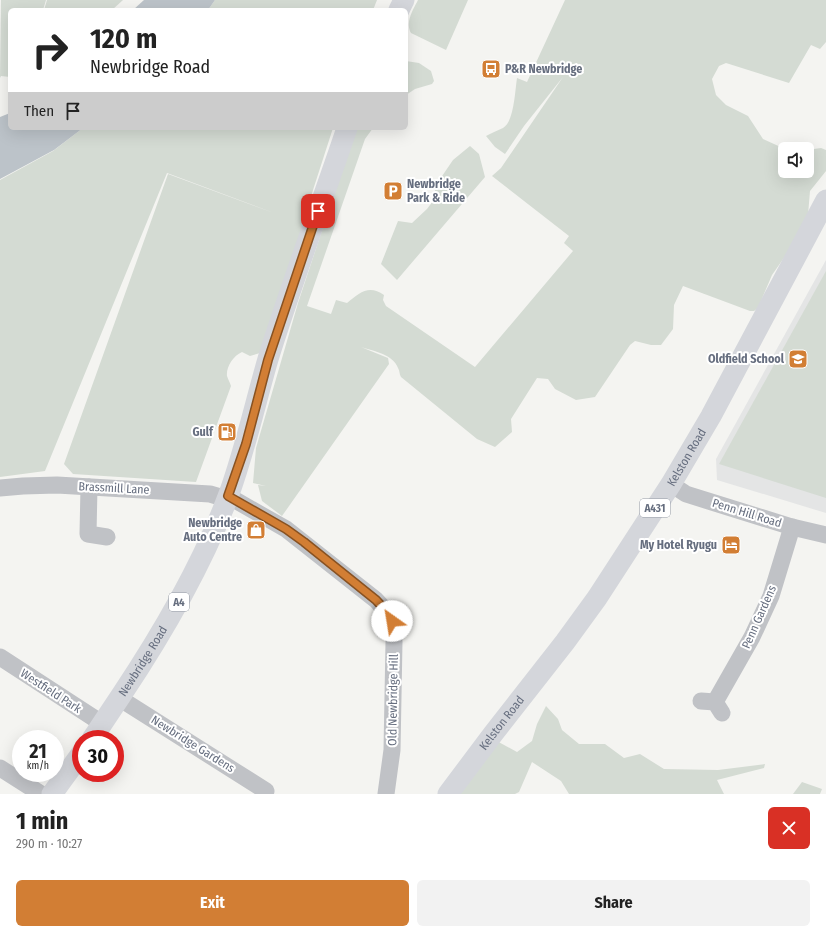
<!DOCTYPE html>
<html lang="en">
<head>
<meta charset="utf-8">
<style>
  :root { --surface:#fff; --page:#f2f2f2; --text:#222; --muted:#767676; --accent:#d27e34 }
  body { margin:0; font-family:"Fira Sans Condensed",sans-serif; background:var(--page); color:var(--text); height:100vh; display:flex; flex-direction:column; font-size:15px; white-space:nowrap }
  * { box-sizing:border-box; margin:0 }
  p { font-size:13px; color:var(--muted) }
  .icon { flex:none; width:22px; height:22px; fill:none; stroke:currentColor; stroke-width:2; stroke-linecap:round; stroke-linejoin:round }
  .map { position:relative; height:794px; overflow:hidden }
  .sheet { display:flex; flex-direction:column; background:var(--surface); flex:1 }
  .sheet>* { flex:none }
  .top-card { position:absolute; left:8px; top:8px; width:400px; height:122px; border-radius:6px; box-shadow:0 4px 16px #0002; background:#fff; color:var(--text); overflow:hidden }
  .controls { position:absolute; left:778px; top:142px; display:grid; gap:8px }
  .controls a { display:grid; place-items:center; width:36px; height:36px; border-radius:6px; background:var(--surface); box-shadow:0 4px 16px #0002; font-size:20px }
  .speed { position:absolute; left:12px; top:730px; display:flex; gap:8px; font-size:20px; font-weight:700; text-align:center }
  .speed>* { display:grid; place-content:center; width:52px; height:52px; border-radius:50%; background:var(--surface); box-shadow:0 4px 16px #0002; line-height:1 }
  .speed small { font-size:10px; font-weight:400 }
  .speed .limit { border:6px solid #d22; background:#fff; color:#111 }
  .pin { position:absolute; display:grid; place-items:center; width:34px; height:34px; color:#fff; margin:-17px; border-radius:8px; box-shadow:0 2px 6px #0006 }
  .me { position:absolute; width:44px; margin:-22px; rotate:328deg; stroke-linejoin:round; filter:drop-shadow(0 0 3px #0008) }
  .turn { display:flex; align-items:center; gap:14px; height:84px; padding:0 16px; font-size:18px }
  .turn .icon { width:52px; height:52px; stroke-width:2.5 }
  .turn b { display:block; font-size:28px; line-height:34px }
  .then { display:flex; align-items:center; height:38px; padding:0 16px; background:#0003; gap:8px; font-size:15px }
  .round { display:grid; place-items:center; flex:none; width:42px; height:42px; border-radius:6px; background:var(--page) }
  .overview { display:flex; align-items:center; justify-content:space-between; height:68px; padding:0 16px }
  h1 { font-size:24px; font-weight:700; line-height:30px }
  .cta { display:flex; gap:8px; margin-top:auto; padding:8px 16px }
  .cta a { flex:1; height:46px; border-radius:6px; background:var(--accent); color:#fff; font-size:16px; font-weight:700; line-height:46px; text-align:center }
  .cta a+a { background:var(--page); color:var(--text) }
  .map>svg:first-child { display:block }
  .built { fill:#e4e5e5 }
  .green { fill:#d4dbd3 }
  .water { fill:#bcc3c9 }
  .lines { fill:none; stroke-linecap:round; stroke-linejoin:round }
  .minor { stroke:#c0c2c6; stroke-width:17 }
  .major { stroke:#d4d6db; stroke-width:21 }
  .route-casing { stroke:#885222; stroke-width:10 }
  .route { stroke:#d27e34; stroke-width:7 }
  .labels { text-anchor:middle; stroke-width:4; stroke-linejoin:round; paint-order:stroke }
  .shield { fill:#fff; stroke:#949aa5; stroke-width:1 }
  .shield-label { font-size:11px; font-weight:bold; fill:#666e7f }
  .poi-label { font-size:12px; font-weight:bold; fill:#666e7f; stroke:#fff; text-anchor:end }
  .street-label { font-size:12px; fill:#666e7f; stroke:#fff }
</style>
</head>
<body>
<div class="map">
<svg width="826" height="794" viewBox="0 0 826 794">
  <rect width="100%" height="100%" fill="#f4f4f1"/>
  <polygon class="built" points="826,260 826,513 717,480 716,459"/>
  <g class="green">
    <polygon points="1,0 46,0 43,10 10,10 10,77 1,76 0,78"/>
    <polygon points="47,0 123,0 112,10 44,10"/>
    <polygon points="215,0 377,0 373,10 208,10"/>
    <path d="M418 0H468L446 50 411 33C405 22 413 10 418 0Z"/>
    <path d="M565 0H826V42L820 49 811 45 789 83 726 63 719 66 712 79 716 95 726 105 748 116 763 139 785 149V171H807V150L821 148 826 150V171L810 191 808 215 802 232 772 275 758 308 754 311H750L683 286 674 305 673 329 661 345H651L635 341 630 345 595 397 576 400 555 389 548 379 537 378 511 419 512 432 495 447 477 439 401 377C399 374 400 371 398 368 393 354 373 351 361 347L388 358 389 364 282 516 262 501 258 485 266 486 253 483 256 448 298 303 356 128H373L365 139 307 306 331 314 336 300 347 303C359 293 369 284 384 295L383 300 386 306 475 367 573 251 564 243 569 236 492 176 501 168 563 77 524 126 505 154 495 147 486 136C491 133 497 131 503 128 514 122 515 91 517 78L527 82Z"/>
    <polygon points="406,61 419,63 431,71 434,81 432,84 415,89 406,95"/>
    <path d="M83 128H333L303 221 304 225 260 353 250 356 242 352C233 356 226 367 227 376 228 379 230 383 231 386L196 482 73 474 64 464 168 174 274 213 167 173 45 471 0 477V180L53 151Z"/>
    <polygon points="470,146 479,154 485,177 397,280 381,264 398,221 412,223 427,209 433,201 436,185 453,160"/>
    <polygon points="826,271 826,498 719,464"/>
    <polygon points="546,706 558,719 562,730 579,744 605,744 624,758 640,754 664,769 718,770 765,764 764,768 717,780 724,794 569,794 561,781 532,762 519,792 515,794 457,794 495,740 517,752 532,741 537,724"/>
    <polygon points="802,782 822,789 820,794 793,794"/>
  </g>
  <g class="water">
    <polygon points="144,0 215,0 208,10 133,10"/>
    <polygon points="10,113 10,128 83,128 54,150 0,179 0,117"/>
  </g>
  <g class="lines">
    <g class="minor">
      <polyline points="671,484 686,494 792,527 826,535"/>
      <polyline points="89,487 88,534 107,537"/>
      <polyline points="0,488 23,486 57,485 210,494 227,499"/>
      <polyline points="228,496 286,529 376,600 389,614 393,629 394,642 392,750 386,794"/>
      <polyline points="0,657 103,724"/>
      <polyline points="119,698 266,791"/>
      <polyline points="701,701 715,702 722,713"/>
      <polyline points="715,702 752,637 771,596 792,527"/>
      <polyline points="0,768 41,794"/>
    </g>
    <g class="major">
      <polyline points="399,10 404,0"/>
      <path id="s1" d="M92 739C102 724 112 709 122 694 164 631 202 566 229 494 245 450 255 404 268 359 292 282 321 205 347 128"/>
      <polyline points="52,794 81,754"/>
      <path id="s2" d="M448 794 493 734 565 642 597 598 671 484 711 416 826 200"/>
    </g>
  </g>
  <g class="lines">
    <g class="route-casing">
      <polyline id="route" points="318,211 268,360 246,444 228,496 286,529 304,542 376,600 389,614 392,621"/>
    </g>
    <use href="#route" class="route"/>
  </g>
  <defs>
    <g id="bus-square" transform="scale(1)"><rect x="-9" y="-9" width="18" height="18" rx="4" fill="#d27e34" stroke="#fff"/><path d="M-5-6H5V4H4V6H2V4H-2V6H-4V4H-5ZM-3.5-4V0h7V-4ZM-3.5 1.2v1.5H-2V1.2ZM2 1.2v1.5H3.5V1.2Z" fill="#fff"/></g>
    <g id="parking-square" transform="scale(1)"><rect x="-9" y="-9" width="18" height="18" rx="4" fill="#d27e34" stroke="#fff"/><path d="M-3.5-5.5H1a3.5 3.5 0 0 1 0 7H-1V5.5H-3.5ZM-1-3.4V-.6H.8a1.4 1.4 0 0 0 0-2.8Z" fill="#fff"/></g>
    <g id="school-square" transform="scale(1)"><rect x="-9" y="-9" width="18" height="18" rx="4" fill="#d27e34" stroke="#fff"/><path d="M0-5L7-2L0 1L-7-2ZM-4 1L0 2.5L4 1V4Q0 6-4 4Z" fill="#fff"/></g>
    <g id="fuel-square" transform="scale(1)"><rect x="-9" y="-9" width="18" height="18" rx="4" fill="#d27e34" stroke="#fff"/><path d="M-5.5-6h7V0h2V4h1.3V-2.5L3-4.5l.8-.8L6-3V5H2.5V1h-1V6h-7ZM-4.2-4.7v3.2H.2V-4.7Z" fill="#fff"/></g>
    <g id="shop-square" transform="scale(1)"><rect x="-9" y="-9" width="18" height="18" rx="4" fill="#d27e34" stroke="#fff"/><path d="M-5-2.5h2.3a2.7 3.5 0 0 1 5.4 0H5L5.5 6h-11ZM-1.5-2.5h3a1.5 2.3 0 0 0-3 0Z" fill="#fff"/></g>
    <g id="hotel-square" transform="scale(1)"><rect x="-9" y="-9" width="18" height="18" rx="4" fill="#d27e34" stroke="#fff"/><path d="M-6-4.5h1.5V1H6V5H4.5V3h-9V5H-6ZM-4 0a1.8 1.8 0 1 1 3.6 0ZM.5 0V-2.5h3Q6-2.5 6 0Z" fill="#fff"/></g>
  </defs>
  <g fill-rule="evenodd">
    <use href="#bus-square" x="491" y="69"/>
    <use href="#parking-square" x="393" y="191"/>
    <use href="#school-square" x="798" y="359"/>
    <use href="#fuel-square" x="227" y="432"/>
    <use href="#shop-square" x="256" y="530"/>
    <use href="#hotel-square" x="731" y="545"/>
  </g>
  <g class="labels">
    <g class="shield">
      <rect x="640" y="499" width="30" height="18" rx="3"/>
      <rect x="169" y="593" width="20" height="18" rx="3"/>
    </g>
    <g class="shield-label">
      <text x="655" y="512">A431</text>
      <text x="179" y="606">A4</text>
    </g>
    <g class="poi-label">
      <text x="505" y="73" text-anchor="start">P&amp;R Newbridge</text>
      <text x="407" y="188" text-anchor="start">Newbridge<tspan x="407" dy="14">Park &amp; Ride</tspan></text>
      <text x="784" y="363">Oldfield School</text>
      <text x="213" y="436">Gulf</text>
      <text x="242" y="527">Newbridge<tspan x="242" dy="14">Auto Centre</tspan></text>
      <text x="717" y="549">My Hotel Ryugu</text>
    </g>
    <g class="street-label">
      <text dy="4" stroke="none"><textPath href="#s2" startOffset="413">Kelston Road</textPath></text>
      <text transform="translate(114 488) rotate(3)" y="4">Brassmill Lane</text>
      <text transform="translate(747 513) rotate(17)" y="4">Penn Hill Road</text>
      <text transform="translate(759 617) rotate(-66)" y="4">Penn Gardens</text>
      <text dy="4" stroke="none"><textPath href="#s1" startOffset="93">Newbridge Road</textPath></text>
      <text transform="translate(51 691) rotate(33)" y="4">Westfield Park</text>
      <text transform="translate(393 700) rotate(-89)" y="4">Old Newbridge Hill</text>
      <text dy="4" stroke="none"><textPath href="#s2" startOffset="89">Kelston Road</textPath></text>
      <text transform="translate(193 744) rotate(32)" y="4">Newbridge Gardens</text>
    </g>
  </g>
</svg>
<div class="controls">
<a><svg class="icon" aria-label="sound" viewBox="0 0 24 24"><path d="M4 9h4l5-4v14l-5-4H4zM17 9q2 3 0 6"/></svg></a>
</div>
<div class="speed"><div>21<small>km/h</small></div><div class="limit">30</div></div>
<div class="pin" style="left:318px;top:211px;background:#d93025"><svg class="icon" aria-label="arrive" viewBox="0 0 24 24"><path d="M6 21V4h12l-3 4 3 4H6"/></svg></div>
<svg class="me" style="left:392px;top:621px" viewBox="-20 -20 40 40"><circle r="19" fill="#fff"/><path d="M0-13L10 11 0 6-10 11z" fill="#d27e34"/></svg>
<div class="top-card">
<div class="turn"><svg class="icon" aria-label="right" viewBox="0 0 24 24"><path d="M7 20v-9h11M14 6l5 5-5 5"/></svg><div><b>120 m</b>Newbridge Road</div></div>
<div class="then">Then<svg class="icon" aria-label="arrive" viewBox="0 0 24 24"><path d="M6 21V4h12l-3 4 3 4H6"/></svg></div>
</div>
</div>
<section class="sheet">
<div class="overview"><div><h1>1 min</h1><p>290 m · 10:27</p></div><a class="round" style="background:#d93025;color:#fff"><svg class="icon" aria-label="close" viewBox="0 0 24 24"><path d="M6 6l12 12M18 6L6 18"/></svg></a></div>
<div class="cta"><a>Exit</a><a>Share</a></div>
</section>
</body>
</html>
